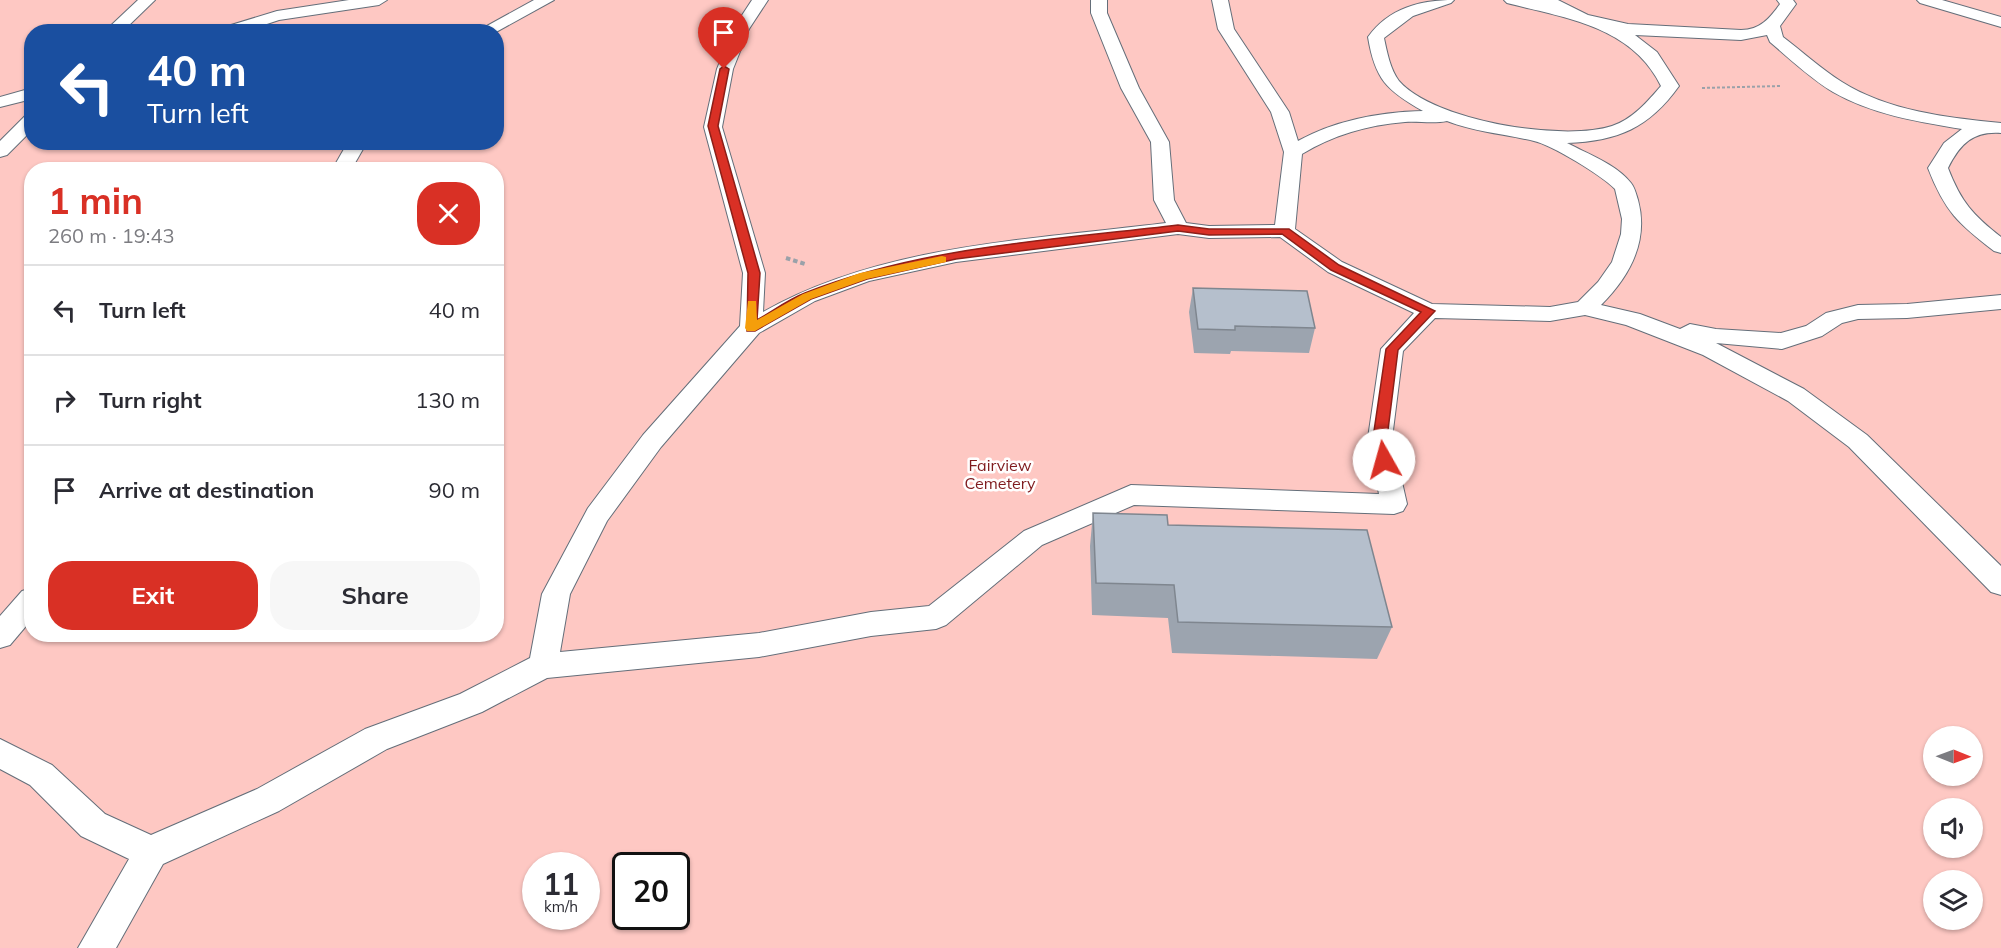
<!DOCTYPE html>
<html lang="en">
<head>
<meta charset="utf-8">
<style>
  :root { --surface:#fff; --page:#f7f7f7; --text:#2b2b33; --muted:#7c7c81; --line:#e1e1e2; --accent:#d93025 }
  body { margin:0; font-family:Mulish,sans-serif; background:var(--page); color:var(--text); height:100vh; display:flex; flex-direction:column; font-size:22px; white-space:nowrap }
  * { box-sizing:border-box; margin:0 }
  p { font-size:20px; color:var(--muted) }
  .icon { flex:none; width:33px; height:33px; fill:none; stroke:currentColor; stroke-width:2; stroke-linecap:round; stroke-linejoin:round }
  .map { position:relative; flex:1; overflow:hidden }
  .side { position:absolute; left:24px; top:162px; width:480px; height:480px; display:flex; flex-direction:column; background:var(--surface); border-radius:24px; box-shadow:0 2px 4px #0004 }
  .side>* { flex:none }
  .guide { position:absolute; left:24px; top:24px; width:480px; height:126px; border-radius:24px; box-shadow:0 2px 4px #0004; background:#1a4fa0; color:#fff; overflow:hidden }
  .needle { width:39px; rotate:91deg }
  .tools { position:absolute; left:1923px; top:726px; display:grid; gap:12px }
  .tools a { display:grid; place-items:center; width:60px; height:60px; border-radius:50%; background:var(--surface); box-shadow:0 2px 4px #0004; font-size:30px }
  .speed { position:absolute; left:522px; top:852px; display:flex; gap:12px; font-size:30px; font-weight:700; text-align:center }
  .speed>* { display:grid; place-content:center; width:78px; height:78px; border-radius:50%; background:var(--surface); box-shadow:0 2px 4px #0004; line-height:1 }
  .speed small { font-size:15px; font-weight:400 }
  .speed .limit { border:3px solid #111; border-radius:9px; background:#fff; color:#111 }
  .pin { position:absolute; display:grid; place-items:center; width:51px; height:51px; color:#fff; margin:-62px -26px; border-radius:50% 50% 50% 0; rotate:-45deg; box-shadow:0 0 6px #0007 }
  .pin .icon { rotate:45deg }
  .me { position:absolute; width:66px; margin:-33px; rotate:353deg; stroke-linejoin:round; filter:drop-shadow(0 0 4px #0008) }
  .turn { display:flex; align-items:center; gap:21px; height:126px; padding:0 24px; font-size:27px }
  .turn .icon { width:78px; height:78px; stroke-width:2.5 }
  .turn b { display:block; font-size:42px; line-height:51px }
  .round { display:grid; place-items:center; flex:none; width:63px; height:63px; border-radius:24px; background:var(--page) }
  .overview { display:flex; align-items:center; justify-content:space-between; height:102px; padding:0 24px }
  h1 { font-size:36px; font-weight:700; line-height:45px; color:var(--accent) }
  .action { display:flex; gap:12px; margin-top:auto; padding:12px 24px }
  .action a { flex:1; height:69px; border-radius:24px; background:var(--accent); color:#fff; font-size:24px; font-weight:700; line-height:69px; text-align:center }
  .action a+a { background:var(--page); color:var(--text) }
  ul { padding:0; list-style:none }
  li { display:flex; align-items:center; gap:18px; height:90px; padding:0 24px; border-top:2px solid var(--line) }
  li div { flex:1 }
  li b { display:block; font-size:22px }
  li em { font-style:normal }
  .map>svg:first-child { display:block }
  .green { fill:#fec8c3; fill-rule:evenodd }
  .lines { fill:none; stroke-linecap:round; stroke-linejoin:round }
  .service-casing { stroke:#646e79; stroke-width:2 }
  .path-far1 { stroke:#9aa1a9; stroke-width:2; stroke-dasharray:3 2; stroke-linecap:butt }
  .path { stroke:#9aa1a9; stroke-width:4; stroke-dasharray:4.5 3; stroke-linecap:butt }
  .service { fill:#fff; fill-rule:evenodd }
  .wall { fill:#9ca4af }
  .building { fill:#b5bfcc; stroke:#7f868f; stroke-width:1.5 }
  .route { fill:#d93025; stroke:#8d1f18; stroke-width:1.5 }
  .slow { fill:#f59e0b }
  .labels { text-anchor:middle; stroke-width:5; stroke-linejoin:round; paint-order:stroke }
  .park-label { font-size:16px; fill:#7f1b1e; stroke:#fff }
</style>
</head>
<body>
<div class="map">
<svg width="2001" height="948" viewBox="0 0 2001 948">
  <rect width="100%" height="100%" fill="#ecf5ff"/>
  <path class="green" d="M0 0H2001V948H0ZM32 32H496V142H32ZM32 170H496V634H32ZM1934 736H1972V776H1934ZM1934 808H1972V848H1934ZM536 866H586V916H536ZM626 866H676V916H626ZM1934 880H1972V920H1934Z"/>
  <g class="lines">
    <g class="service-casing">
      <g id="service">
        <polygon points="138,0 155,0 122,32 104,32"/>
        <polygon points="349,0 387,0 379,5 279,20 243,32 216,32 218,29 277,11"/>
        <polygon points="534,0 554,0 496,32 476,32"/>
        <path d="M752 0H768L749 29 733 69 722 127 765 273 763 312C883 244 1031 240 1166 223L1154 200 1151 142 1121 88 1091 13V0H1107V13L1139 88 1169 142 1174 200 1186 223 1209 226 1275 225 1284 152 1271 112 1218 29 1212 0H1228L1234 29 1289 112 1298 141C1336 120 1381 112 1423 111 1386 90 1375 79 1368 37 1389 8 1420 0 1454 0L1451 3 1413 16 1384 38C1387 52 1390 69 1399 81 1434 121 1563 142 1612 126 1633 119 1648 101 1661 86 1632 26 1565 18 1507 3L1504 0H1558L1588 15 1628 24 1741 30C1760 30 1770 18 1780 4L1777 0H1793L1796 4 1780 26 1783 37C1803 52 1821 69 1842 82 1888 111 1948 118 2001 123V133C1973 131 1960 144 1948 168 1961 202 1973 215 2001 237V253L1994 251C1958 223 1945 212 1928 168L1944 143 1962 129C1918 122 1871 114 1833 92 1810 78 1790 59 1770 42L1767 35 1741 40 1635 35 1657 52 1679 86C1649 128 1618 141 1567 143 1588 154 1616 164 1631 183 1635 188 1636 194 1638 200 1649 241 1630 276 1601 305L1640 314 1680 329 1690 324 1716 329 1781 333 1806 326 1826 313 1858 305 1907 304 2001 295V309L1907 318 1858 319 1842 323 1822 336 1782 349 1716 343 1804 389 1867 435 2001 566V595L1991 592 1849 447 1788 401 1703 355 1626 325 1585 315 1550 321 1435 318 1403 351 1392 438 1407 504 1403 511 1394 514 1134 505 1042 545 946 625 936 629 871 636 759 657 547 678 482 712 387 749 279 811 163 864 116 948H78L129 859 81 836 30 785 0 769V739L52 765 105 814 151 835 257 789 365 729 460 694 530 658 542 594 588 508 643 435 740 326 743 273 704 127 717 69 733 29ZM1447 121C1475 132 1505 134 1534 141 1552 145 1601 175 1615 189L1622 219 1621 234 1612 262 1598 282 1578 302 1550 307 1432 304 1342 262 1295 229 1302 154C1333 135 1368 125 1405 122 1418 121 1434 124 1447 121ZM1178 234 1209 238 1280 237 1328 272 1414 313 1381 349 1368 438 1379 494 1131 485 1024 531 929 606 871 612 759 633 560 652 570 594 607 521 661 447 759 333 815 301 869 281 956 262Z"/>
        <polygon points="1917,0 1942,0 2001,17 2001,27 1920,3"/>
        <polygon points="32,88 32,99 0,107 0,97"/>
        <polygon points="32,114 32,130 7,155 0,157 0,141 26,115"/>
        <polygon points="348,142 367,142 351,170 332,170"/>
        <polygon points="32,588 32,619 10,645 0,648 0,616 22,591"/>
      </g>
    </g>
    <polyline class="path-far1" points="1702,88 1781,86"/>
    <polyline class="path" points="786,258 805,264"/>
    <use href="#service" class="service"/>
  </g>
  <g class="wall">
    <polygon points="1193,288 1315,328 1309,353 1231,351 1230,354 1194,353 1189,312"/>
    <polygon points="1093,513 1168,525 1392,627 1377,659 1172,653 1168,618 1092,615 1090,546"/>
  </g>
  <g class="building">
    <polygon points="1193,288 1307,291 1315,328 1235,326 1235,330 1198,329"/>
    <polygon points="1093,513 1167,515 1168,525 1367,530 1392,627 1178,622 1174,585 1096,583"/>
  </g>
  <path class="route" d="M724 66 729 69 718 126 760 273 757 320C773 311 789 299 805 293 923 246 1054 240 1178 225L1209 229H1289L1339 265 1435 311 1398 350 1387 438 1391 460 1389 464H1380L1373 438 1386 349 1421 312 1331 270 1282 234 1209 235 1178 231 956 259 867 279 811 299 755 331H747L748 273 708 126 720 69Z"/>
  <polygon class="slow" points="942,256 946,257 946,262 867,279 811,299 755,331 747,331 745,328 748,301 756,301 757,320 803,294 860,273"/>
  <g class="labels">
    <g class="park-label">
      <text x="1000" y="471">Fairview<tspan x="1000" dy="18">Cemetery</tspan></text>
    </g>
  </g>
</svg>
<div class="tools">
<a><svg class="needle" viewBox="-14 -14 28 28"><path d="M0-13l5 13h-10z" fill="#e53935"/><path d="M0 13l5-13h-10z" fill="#7c7c81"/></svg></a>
<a><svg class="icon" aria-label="sound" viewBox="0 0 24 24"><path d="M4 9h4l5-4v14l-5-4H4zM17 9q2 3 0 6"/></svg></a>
<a><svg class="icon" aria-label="layers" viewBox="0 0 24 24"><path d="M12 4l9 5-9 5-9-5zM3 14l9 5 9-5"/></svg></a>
</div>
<div class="speed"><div>11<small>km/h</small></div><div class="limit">20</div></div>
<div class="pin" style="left:724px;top:69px;background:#d93025"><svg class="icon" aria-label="arrive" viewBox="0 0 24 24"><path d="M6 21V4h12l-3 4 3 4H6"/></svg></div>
<svg class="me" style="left:1384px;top:460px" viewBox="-20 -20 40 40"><circle r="19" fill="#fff"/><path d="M0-13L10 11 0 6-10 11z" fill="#d93025"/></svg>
<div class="guide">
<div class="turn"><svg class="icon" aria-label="left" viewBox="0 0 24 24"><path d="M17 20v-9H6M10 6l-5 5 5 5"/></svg><div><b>40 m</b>Turn left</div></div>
</div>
<section class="side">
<div class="overview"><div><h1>1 min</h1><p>260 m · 19:43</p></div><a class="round" style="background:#d93025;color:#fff"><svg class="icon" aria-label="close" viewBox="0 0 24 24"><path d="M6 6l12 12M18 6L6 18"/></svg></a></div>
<ul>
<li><svg class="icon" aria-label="left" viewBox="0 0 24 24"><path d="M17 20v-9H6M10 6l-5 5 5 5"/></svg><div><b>Turn left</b></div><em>40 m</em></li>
<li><svg class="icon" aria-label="right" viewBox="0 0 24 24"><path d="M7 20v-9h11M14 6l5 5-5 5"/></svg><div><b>Turn right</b></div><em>130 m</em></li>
<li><svg class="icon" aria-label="arrive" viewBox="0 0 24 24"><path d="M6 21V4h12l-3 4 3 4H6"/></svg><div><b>Arrive at destination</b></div><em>90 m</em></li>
</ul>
<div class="action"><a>Exit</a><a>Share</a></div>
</section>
</div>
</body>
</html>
